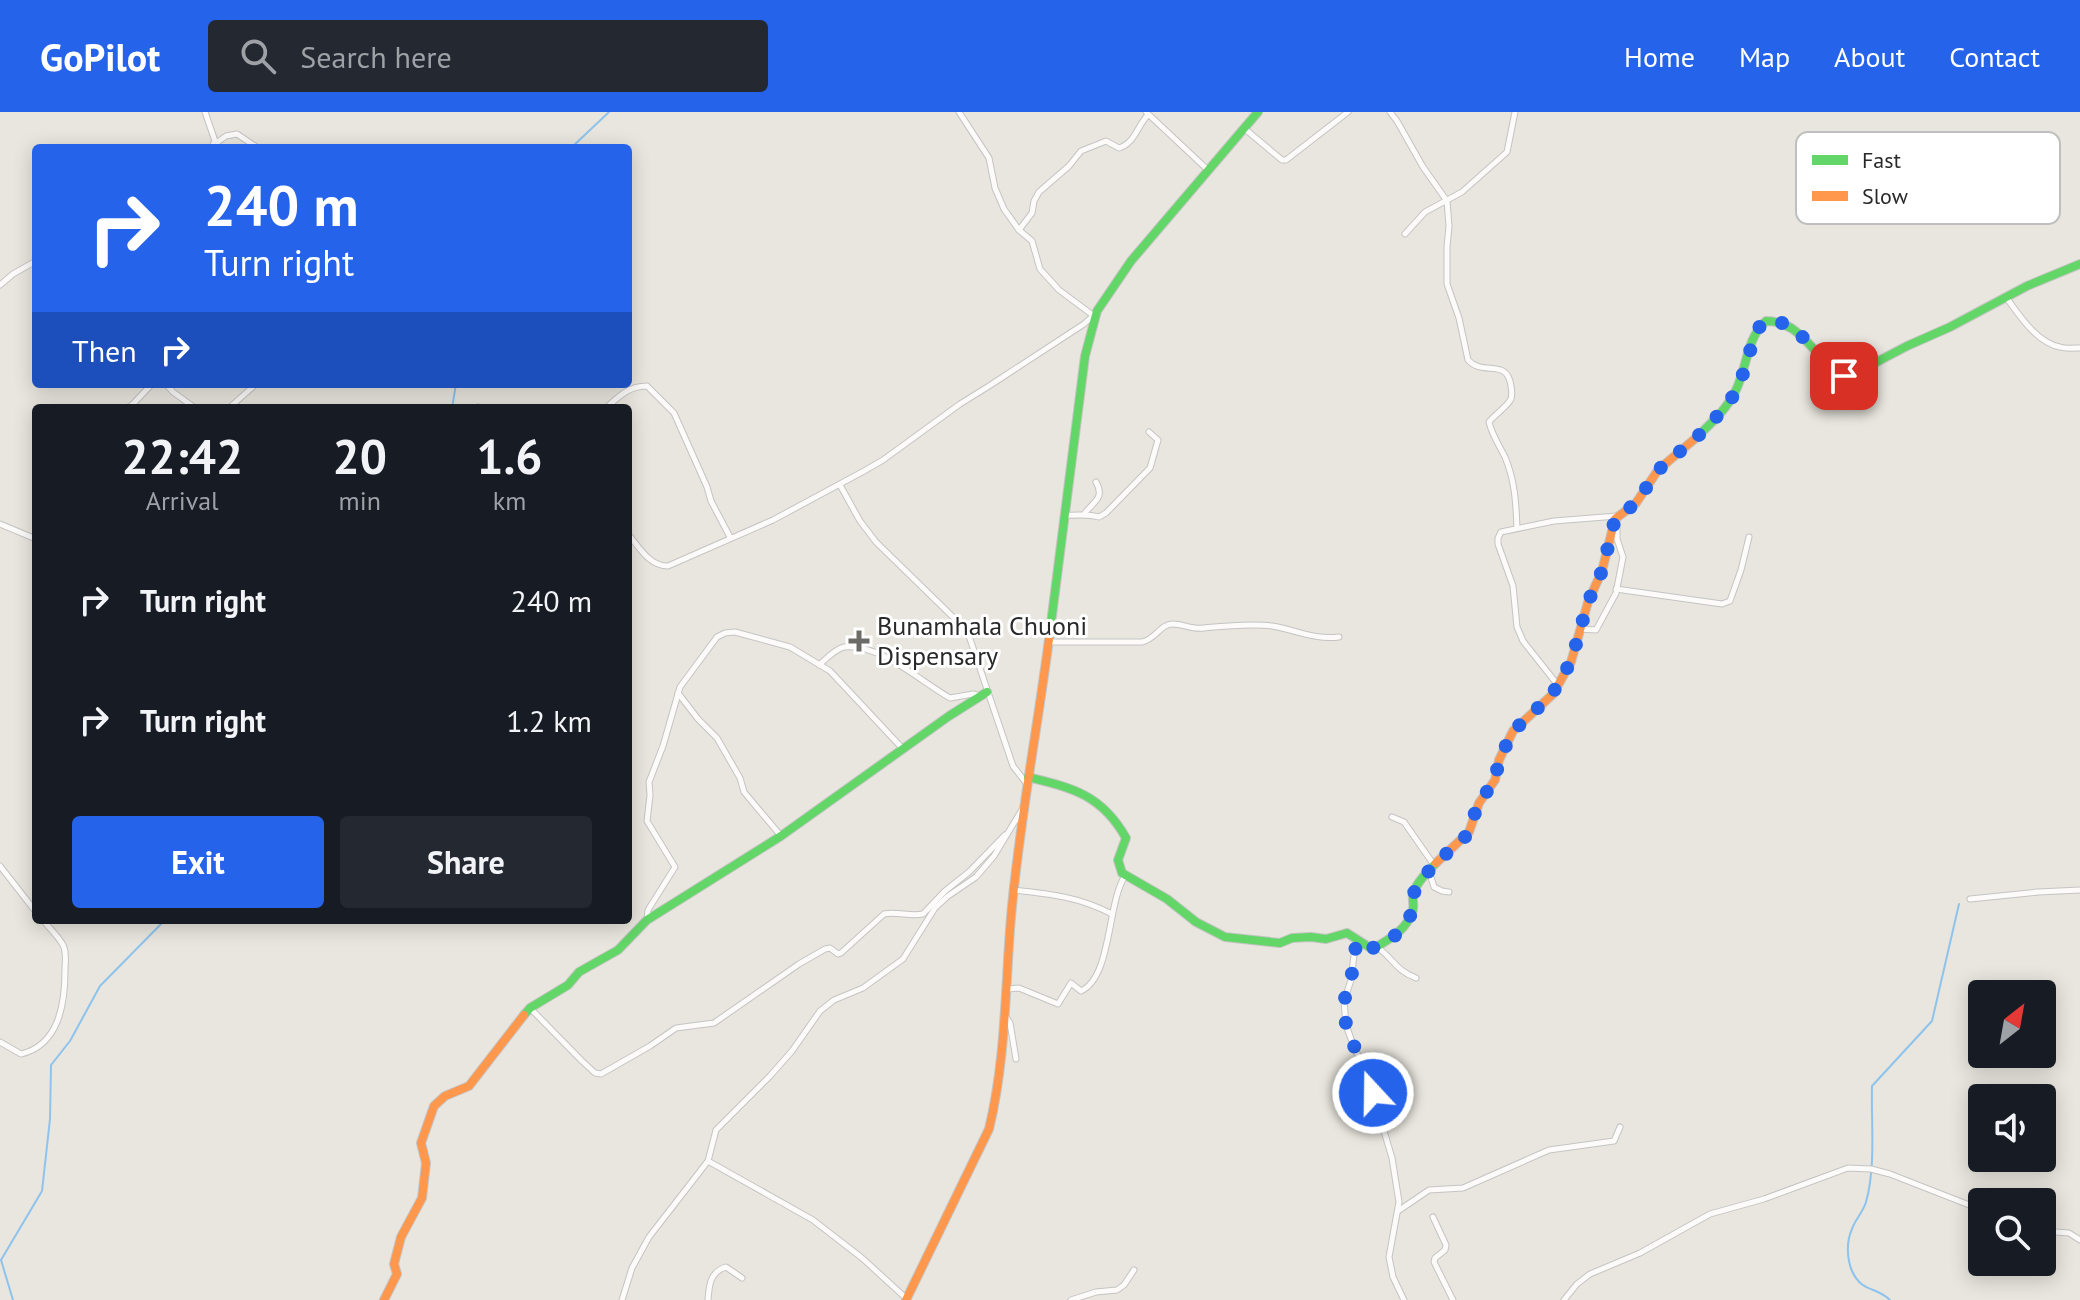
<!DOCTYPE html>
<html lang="en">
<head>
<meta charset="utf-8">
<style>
  :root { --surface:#171b24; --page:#242831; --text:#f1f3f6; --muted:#9ea1a6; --accent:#2563eb }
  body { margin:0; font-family:"PT Sans",sans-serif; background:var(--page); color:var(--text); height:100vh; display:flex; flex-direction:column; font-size:30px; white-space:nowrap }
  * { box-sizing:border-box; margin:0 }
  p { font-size:26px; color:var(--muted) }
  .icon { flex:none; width:44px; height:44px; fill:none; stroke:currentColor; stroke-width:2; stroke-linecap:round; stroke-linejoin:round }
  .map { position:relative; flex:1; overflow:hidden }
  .side { position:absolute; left:32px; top:292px; width:600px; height:520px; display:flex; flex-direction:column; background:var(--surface); border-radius:8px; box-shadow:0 4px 20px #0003 }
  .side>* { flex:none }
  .guide { position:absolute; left:32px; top:32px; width:600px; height:244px; border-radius:8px; box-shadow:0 4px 20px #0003; background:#2563eb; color:#fff; overflow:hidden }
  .needle { width:52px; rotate:31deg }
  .fabs { position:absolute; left:1968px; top:868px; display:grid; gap:16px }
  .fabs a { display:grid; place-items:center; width:88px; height:88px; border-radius:8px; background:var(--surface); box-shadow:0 4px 20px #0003; font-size:40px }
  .pin { position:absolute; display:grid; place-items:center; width:68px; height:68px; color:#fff; margin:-34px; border-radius:16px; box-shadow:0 4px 12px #0006 }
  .me { position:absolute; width:88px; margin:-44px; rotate:339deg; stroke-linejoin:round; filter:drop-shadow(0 0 6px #0008) }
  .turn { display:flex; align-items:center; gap:28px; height:168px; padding:0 40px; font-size:36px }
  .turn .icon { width:104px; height:104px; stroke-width:2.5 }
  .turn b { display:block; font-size:56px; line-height:68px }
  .then { display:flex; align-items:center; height:76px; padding:0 40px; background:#0003; gap:16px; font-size:30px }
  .eta { display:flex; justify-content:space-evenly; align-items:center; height:136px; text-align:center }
  .eta b { font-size:48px; font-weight:700; line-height:56px }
  .action { display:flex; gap:16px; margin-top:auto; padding:16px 40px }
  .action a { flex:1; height:92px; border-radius:8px; background:var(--accent); color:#fff; font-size:32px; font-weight:700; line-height:92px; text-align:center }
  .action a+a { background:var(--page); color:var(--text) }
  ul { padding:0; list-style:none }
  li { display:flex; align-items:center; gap:24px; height:120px; padding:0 40px }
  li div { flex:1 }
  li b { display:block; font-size:30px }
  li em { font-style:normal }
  header { display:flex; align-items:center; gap:48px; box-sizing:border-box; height:112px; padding:0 40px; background:var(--accent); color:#fff }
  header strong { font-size:38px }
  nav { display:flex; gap:44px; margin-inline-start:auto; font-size:28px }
  .search { width:560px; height:72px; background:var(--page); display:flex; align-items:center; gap:20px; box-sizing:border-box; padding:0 28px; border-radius:8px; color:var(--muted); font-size:30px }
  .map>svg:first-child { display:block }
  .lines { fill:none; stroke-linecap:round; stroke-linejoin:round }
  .stream { stroke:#8ec3ed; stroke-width:2 }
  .street-casing { stroke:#c5c4c4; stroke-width:7 }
  .fast-casing { stroke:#c5c4c4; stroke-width:10 }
  .slow-casing { stroke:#c5c4c4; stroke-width:10 }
  .street { stroke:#fcfbfa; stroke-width:5 }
  .fast { stroke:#63d668; stroke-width:8 }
  .slow { stroke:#ff974d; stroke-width:8 }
  .route { stroke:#2563eb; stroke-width:14; stroke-dasharray:0 25.2 }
  .poi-dot { fill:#6c6b68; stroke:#fff; stroke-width:3 }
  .labels { text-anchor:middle; stroke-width:6; stroke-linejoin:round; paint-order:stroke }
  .poi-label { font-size:26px; fill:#292929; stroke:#fff; text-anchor:start }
  .key { fill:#fff; stroke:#bfbfbf; stroke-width:2 }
  .key-label { font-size:22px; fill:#292929 }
</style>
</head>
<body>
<header>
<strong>GoPilot</strong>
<div class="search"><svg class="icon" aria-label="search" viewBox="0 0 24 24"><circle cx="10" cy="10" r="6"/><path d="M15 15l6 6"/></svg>Search here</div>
<nav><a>Home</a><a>Map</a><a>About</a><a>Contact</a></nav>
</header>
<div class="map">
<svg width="2080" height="1188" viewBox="0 0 2080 1188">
  <rect width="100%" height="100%" fill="#e8e6de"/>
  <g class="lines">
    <g class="stream">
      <polyline points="571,36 609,0"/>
      <polyline points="452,296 456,272"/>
      <polyline points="13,1188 1,1148 42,1079 50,1007 51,953 70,929 100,874 165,808"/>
      <path d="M1890 1188C1876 1174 1862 1181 1852 1159 1847 1147 1846 1130 1852 1117 1855 1108 1863 1100 1866 1090 1876 1055 1871 1010 1872 974L1932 909 1959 792"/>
    </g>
    <g class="street-casing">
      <g id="street">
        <polyline points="205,0 215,29 211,36"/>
        <polyline points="959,0 989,46 995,76 1004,97 1019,118 1032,129 1040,157 1059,178 1094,204"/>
        <polyline points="1146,0 1209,59"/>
        <path d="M1390 0 1397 9 1423 55 1447 89 1449 114 1447 135V172L1459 206 1468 248C1483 265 1507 245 1511 274 1512 279 1512 283 1511 287 1506 296 1495 302 1489 310 1492 323 1499 333 1505 345 1515 369 1516 391 1517 416"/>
        <polyline points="1245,17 1282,48 1286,48 1348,0"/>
        <polyline points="215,32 226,24 237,22 258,36"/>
        <path d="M1019 118 1032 101 1034 89 1039 80 1069 54 1081 39 1106 29 1119 36C1135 31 1137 14 1148 3"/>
        <polyline points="1405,122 1425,100 1462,80 1507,40 1515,0"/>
        <polyline points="0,173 13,162 36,149"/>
        <path d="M2006 185C2019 203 2037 231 2060 235 2066 237 2074 236 2080 236"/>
        <polyline points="166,272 173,280 195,296"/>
        <polyline points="478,295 480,296"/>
        <polyline points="127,296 132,293 152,272"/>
        <polyline points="229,296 256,272"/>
        <path d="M606 296C619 284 629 274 647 274L674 301 707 375 711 389 730 425"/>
        <polyline points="840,373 860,409 876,430 955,507 969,524 1013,654 1027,672"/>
        <path d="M1085 401C1094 389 1105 386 1096 370"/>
        <path d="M1065 403C1078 404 1085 401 1099 405L1106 401 1150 356 1158 328 1149 320"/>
        <polyline points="0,412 36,427"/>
        <path d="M628 422C639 435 649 454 668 454L773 408 864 359 883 348 960 292 989 274 1084 212 1096 201"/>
        <polyline points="1616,477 1722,492 1730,489 1731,486 1741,458 1749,425"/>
        <path d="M1048 530H1142C1156 527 1160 512 1173 512 1183 512 1193 518 1204 516 1224 514 1250 511 1272 514 1296 518 1314 528 1339 525"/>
        <path d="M819 553C826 547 835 537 844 535 880 531 921 570 950 586L973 582 981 584"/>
        <polyline points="1557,572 1523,529 1517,515 1513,474 1498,432 1498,426 1501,420 1554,409 1617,404 1617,427 1623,445 1616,481 1596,518 1580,517"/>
        <polyline points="678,581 698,607 717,626 740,666 744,680 781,724"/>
        <polyline points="1392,705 1404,710 1434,753"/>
        <polyline points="0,754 36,800"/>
        <polyline points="1429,759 1434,775 1442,779 1449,780"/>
        <path d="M1014 778C1051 782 1079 785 1112 802"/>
        <polyline points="1970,787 2038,780 2080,778"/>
        <polyline points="647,808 648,798 675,755 647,709 650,683 649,670 663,634 680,575 717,525 725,521 735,520 790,535 830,559 903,637"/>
        <polyline points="1358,829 1355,835 1351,868 1344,889 1346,913 1355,938 1365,955 1392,1046 1399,1090 1389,1145 1393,1165 1404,1188"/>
        <path d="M1377 835C1394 847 1395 858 1416 866"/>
        <path d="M1008 877 1019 876 1058 892 1071 871 1081 879C1112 865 1107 791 1125 764"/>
        <path d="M530 896 582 949 595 961 601 962 650 934 676 916 714 911 799 852 825 837 830 836 838 842 841 841 884 802C897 799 910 805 923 802L945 779 969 760 1005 723"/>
        <polyline points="1006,905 1010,911 1016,947"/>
        <path d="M0 930 21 942C59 933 65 892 65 858 65 850 67 840 63 833 58 824 49 816 43 808"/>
        <polyline points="708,1049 813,1108 862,1146 907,1187"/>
        <polyline points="1398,1099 1429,1078 1463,1076 1549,1038 1614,1029 1620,1015"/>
        <polyline points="1433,1105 1446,1133 1445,1138 1435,1146 1434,1150 1453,1188"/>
        <polyline points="2042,1119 2069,1121 2080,1128"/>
        <polyline points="622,1188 632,1156 649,1125 708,1049 716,1018 770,964 792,939 820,899 834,888 863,876 903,847 935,796 948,784 976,765 994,744 1023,696"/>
        <path d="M708 1188C709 1173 710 1160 726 1155L742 1166"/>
        <polyline points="1071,1188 1096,1180 1117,1178 1124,1173 1134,1158"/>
        <polyline points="1564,1188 1577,1172 1590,1162 1640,1141 1710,1102 1764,1087 1848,1056 1871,1057 1890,1062 1982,1098"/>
      </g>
    </g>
    <g class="fast-casing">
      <g id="fast">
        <path d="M1697 325C1711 311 1726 298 1735 280 1747 258 1746 226 1766 209 1807 209 1815 255 1850 264L1907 234 1950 215 2027 174 2080 152"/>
        <polyline points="1049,527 1085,244 1097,199 1131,149 1258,0"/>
        <path d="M1028 665C1073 676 1102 683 1126 726L1118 748 1122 761 1167 787 1196 810 1225 825 1280 831 1292 826 1311 825 1326 827 1347 821 1369 835 1375 836C1390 826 1405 819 1412 801 1415 795 1412 789 1413 782 1416 771 1428 759 1436 751"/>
        <polyline points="524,903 530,896 568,873 579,860 618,838 647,808 781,724 949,604 987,580"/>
      </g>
    </g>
    <g class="slow-casing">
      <g id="slow">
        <polyline points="1436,751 1469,720 1479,691 1495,668 1499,648 1513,619 1553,582 1571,550 1588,490 1602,459 1615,407 1636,391 1658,358 1697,325"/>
        <polyline points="384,1188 397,1162 394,1152 401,1125 422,1086 426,1051 421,1031 434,994 445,984 469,974 524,903"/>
        <path d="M906 1188 989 1017C1006 947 1005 876 1011 805 1019 712 1037 620 1049 527"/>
      </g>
    </g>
    <use href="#street" class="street"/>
    <use href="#fast" class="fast"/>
    <use href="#slow" class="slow"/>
  </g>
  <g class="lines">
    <path class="route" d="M1373 981 1365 955 1354 934 1346 913 1344 889 1351 868 1356 833 1358 829 1369 835 1375 836 1399 821 1414 798 1413 783 1418 772 1434 753 1466 724 1479 691 1495 668 1499 648 1513 619 1553 582 1557 572 1571 550 1588 490 1602 459 1615 407 1636 391 1658 358 1697 325 1726 295 1733 284 1742 265 1755 223 1760 214 1766 209C1790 208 1800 222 1814 238 1823 247 1834 256 1844 264"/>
  </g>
  <path class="poi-dot" d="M855 517h8v8h8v8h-8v8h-8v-8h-8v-8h8z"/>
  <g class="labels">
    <g class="poi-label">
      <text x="877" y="523">Bunamhala Chuoni<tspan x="877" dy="30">Dispensary</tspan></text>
    </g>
  </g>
  <rect x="1796" y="20" width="264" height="92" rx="12" class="key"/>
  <rect x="1812" y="43" width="36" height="10" fill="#63d668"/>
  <rect x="1812" y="79" width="36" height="10" fill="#ff974d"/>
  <g class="key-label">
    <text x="1862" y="56">Fast</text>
    <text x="1862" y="92">Slow</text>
  </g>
</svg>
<div class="fabs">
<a><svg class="needle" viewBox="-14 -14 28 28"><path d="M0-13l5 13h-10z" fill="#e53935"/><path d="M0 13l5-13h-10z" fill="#9ea1a6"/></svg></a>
<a><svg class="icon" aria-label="sound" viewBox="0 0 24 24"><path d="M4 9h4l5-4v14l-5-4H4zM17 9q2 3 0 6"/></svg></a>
<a><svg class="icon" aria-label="search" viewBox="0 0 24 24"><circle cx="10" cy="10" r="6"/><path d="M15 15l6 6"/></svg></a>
</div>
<div class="pin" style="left:1844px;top:264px;background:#d93025"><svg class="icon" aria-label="arrive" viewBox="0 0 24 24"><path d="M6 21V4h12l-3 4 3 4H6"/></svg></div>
<svg class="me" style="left:1373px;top:981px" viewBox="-20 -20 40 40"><circle r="17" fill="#2563eb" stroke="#fff" stroke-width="3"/><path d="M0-11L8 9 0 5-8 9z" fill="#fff"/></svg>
<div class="guide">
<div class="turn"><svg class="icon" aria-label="right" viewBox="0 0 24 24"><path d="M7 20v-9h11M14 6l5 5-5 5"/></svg><div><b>240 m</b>Turn right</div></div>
<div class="then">Then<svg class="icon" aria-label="right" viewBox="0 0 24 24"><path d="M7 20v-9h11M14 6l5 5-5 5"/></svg></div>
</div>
<section class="side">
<div class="eta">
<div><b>22:42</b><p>Arrival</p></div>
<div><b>20</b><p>min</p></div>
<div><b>1.6</b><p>km</p></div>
</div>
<ul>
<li><svg class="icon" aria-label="right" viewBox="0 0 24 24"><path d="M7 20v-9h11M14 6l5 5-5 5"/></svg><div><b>Turn right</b></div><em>240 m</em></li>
<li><svg class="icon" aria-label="right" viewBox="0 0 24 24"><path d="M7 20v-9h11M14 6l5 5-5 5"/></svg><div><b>Turn right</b></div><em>1.2 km</em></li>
</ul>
<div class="action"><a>Exit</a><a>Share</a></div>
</section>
</div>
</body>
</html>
